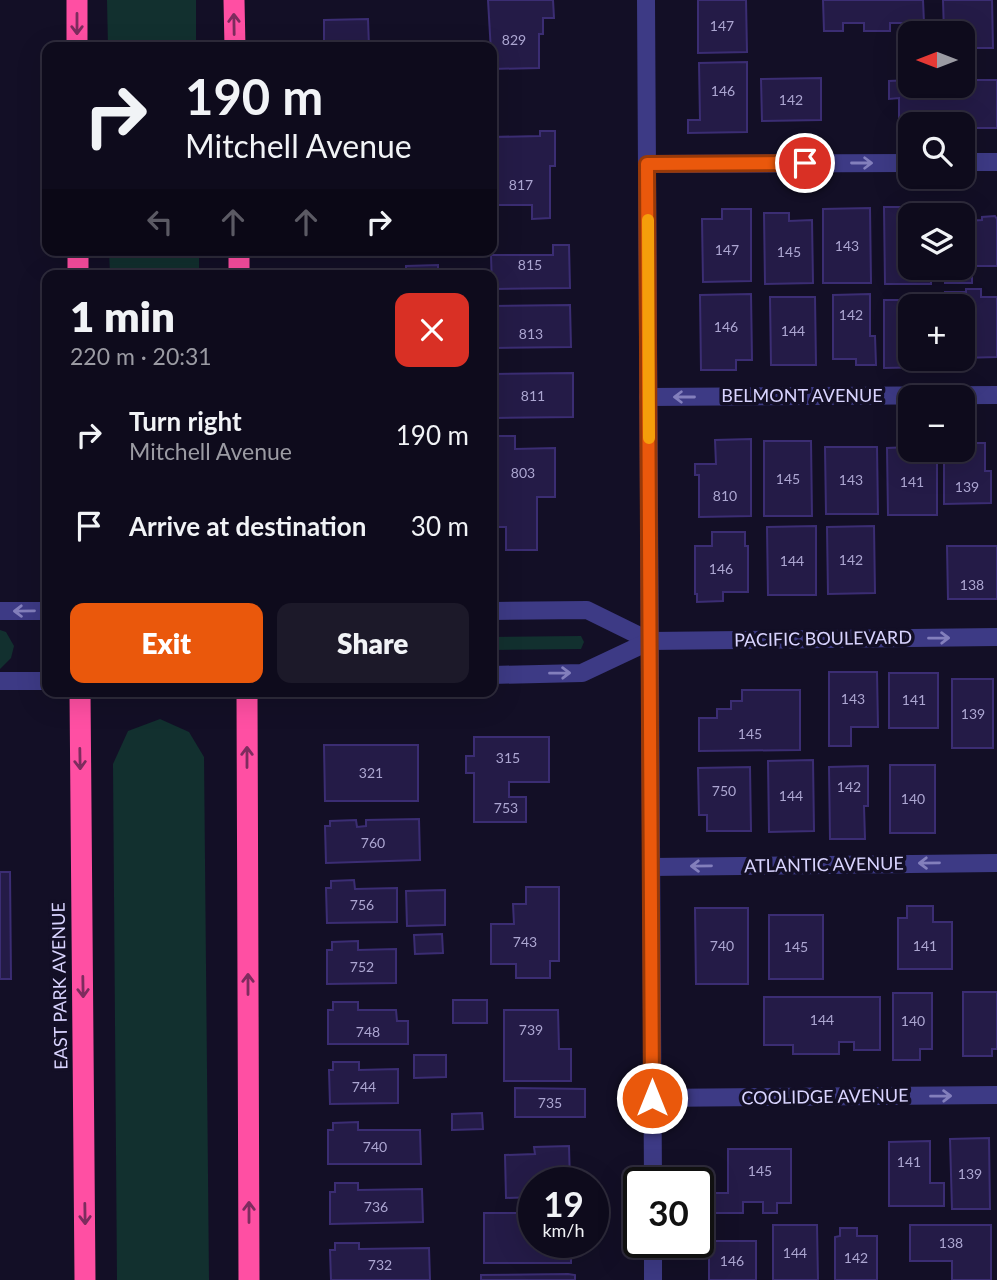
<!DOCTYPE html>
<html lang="en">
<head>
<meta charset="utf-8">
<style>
  :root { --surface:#0e0b1c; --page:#1c1929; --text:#f1f3f6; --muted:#9b9ba3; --line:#2e2b3b; --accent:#ea580c }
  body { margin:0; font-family:Lato,sans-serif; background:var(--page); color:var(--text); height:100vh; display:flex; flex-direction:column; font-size:26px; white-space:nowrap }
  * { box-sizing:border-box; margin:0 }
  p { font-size:23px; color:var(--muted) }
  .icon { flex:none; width:38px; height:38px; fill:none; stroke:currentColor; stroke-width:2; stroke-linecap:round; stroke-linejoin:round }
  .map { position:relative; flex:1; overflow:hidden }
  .panel { position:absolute; left:42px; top:270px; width:455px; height:427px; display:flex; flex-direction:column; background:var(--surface); border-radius:14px; box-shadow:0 7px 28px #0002,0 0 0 2px var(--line) }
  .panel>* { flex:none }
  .banner { position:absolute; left:42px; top:42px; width:455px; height:214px; border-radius:14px; box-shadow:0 7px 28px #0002,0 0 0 2px var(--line); background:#0e0b1c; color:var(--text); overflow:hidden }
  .needle { width:46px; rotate:270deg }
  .buttons { position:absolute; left:898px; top:21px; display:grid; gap:14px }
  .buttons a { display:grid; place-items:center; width:77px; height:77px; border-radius:14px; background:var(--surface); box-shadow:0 7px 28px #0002,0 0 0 2px var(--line); font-size:35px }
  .speed { position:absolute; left:518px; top:1167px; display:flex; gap:14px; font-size:35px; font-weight:700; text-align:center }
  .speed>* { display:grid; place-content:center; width:91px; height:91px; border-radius:50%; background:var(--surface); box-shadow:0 7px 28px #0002,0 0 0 2px var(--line); line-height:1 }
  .speed small { font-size:18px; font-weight:400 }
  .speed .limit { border:4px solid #111; border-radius:10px; background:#fff; color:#111 }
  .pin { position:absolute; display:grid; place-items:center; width:60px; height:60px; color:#fff; margin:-30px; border:4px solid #fff; border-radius:50%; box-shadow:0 2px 7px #0007 }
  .me { position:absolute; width:77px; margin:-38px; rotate:0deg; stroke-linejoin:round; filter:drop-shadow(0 0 5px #0008) }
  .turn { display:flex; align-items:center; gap:24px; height:147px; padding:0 28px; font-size:32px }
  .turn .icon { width:91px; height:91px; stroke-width:2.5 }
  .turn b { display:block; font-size:49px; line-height:60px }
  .lanes { display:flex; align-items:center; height:66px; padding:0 28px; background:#0003; justify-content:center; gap:35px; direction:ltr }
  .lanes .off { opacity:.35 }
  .round { display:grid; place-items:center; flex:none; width:74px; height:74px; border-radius:14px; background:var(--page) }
  .summary { display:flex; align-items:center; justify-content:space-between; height:119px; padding:0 28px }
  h1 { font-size:42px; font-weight:800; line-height:52px }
  .button { display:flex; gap:14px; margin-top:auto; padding:14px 28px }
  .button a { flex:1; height:80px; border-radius:14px; background:var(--accent); color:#fff; font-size:28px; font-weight:800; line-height:80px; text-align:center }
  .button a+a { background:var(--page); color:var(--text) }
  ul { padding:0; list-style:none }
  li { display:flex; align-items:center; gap:21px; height:91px; padding:0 28px }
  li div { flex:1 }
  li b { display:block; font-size:26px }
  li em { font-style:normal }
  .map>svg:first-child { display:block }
  .green { fill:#12302f }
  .building { fill:#241b47; stroke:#3b2d73; stroke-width:2 }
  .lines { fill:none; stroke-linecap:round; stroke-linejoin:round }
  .minor { stroke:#3d3a85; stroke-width:18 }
  .highway { stroke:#ff4fa3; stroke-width:21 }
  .oneway { stroke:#7d2c5e }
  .oneway2 { stroke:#837fbc }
  .route-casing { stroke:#983908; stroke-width:18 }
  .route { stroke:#ea580c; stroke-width:12 }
  .slow { stroke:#f59e0b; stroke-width:12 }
  .labels { text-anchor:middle; stroke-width:7; stroke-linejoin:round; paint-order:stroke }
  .number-label { font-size:14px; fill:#aca6d1 }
  .street-label { font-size:18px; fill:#d9d4ff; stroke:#130f26 }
</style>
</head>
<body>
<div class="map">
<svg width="997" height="1280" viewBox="0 0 997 1280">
  <rect width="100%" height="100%" fill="#130f26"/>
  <g class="green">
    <polygon points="107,0 196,0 196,47 108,47"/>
    <polygon points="109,250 199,250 199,275 110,275"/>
    <polygon points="0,630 6,632 14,646 11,658 0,669"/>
    <polygon points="581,636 584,642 581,649 492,650 492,637"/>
    <polygon points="160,719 189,732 204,757 209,1280 117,1280 113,764 128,731"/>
  </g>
  <g class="building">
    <polygon points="488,0 553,0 554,18 543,18 543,34 539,34 539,68 492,69"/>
    <polygon points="698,0 746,0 747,52 698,53"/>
    <polygon points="823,0 923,0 924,23 890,23 890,31 864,31 864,23 843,23 843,31 824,31"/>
    <polygon points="943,0 992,0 993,48 962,48 962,33 944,33"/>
    <polygon points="368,19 369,47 324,47 324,20"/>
    <polygon points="747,62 747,132 688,133 688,120 700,120 699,63"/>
    <polygon points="821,78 821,120 762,121 761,79"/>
    <polygon points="910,80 910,86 962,86 962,80 997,80 997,128 962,128 962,124 913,124 913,122 899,122 899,98 889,99 889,81"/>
    <polygon points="540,131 555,131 555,166 550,166 550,218 532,219 532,205 492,205 492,137 540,136"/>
    <polygon points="884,207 930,207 930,215 910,215 910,268 931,268 931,284 885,284"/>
    <polygon points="870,208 871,283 823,283 823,209"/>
    <polygon points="722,209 751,209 751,281 703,282 702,219 722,219"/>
    <polygon points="764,213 789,213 789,221 812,220 813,283 765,284"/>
    <polygon points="995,216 997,219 997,266 972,266 972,283 945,283 945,268 962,268 965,221 982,220 982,217"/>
    <polygon points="553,245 569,245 570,288 492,289 491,255 553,255"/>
    <polygon points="316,250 413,250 413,252 316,253"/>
    <polygon points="438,265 438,275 406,275 406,266"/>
    <polygon points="966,289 981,289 981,297 997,297 997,357 962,358 962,306 945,306 945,292 966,292"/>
    <polygon points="751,294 752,360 736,360 736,370 701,370 700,295"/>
    <polygon points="870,294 870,336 875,336 876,365 856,365 856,359 833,359 833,295"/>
    <polygon points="770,297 815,297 816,365 771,365"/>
    <polygon points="884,300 931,300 931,306 910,306 910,359 932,359 932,367 884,368"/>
    <polygon points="570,305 571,347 492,348 492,306"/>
    <polygon points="573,373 573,417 494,418 494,374"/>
    <polygon points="492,436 515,436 515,449 555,448 555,497 537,497 537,550 506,550 506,527 492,527"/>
    <polygon points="751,439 751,516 699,517 699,475 695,475 695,464 716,464 715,440"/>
    <polygon points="764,441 811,441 812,516 764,516"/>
    <polygon points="962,443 985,443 985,471 991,471 991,503 944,504 944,450 962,450"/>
    <polygon points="825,447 877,447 878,514 826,514"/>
    <polygon points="910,447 910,450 937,450 937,515 888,515 887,448"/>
    <polygon points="816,526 816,595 768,595 767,527"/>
    <polygon points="874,526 875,593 828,594 827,527"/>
    <polygon points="712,532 745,532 745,546 748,546 748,592 723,592 723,601 697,602 697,594 695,594 695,546 712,546"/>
    <polygon points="947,546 997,546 997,599 948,599"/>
    <polygon points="829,672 877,672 878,727 851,727 851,746 829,746"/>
    <rect x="889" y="673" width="49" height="55"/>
    <rect x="952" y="679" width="41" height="69"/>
    <polygon points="742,690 800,690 800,750 699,751 699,718 717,718 717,709 731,709 731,701 742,701"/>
    <polygon points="474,737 549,737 549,782 509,782 509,797 526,797 526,822 474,822 474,773 466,773 466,756 474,756"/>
    <polygon points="324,745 418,745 418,801 325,801"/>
    <polygon points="813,760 814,831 769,832 768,761"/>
    <rect x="890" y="765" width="45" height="68"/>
    <polygon points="868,766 868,806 864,806 865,839 830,839 829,767"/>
    <polygon points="750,767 751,831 707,831 707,815 699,815 698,768"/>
    <polygon points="419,819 420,860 326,863 325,826 330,826 330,821 356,820 357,827 366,826 366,820"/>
    <polygon points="0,872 10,872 11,979 0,979"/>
    <polygon points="354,880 355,889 397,888 397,922 327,923 326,888 331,888 331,881"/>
    <polygon points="526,887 559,887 559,961 550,961 550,978 516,978 516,964 491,964 491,924 514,924 513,904 526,904"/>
    <polygon points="445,890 445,925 407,926 406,891"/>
    <polygon points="907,906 933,906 933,922 952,922 952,969 898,969 898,918 907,918"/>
    <polygon points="695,908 748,908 748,984 696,984"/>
    <rect x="769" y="915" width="54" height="64"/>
    <polygon points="442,934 443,953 415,954 414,935"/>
    <polygon points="358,941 358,950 396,949 396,983 327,984 327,950 332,950 332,942"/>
    <polygon points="963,992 997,992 997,1049 992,1049 992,1056 963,1056"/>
    <polygon points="893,993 932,993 932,1049 920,1049 920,1060 893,1060"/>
    <polygon points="764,997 880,997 880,1050 854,1050 854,1042 839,1042 839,1054 793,1054 793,1045 764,1045"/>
    <rect x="453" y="1000" width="34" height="23"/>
    <polygon points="333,1002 358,1002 358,1010 396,1010 397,1021 408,1021 408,1044 328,1044 328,1010 333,1010"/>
    <polygon points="504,1010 558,1010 559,1049 571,1049 571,1081 504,1081"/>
    <polygon points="414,1055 446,1055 446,1077 414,1078"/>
    <polygon points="333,1062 359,1062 359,1070 398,1069 398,1103 330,1104 329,1070 333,1070"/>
    <polygon points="515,1088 585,1089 585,1117 515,1117"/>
    <polygon points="482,1113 483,1129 452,1130 452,1114"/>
    <polygon points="358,1122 358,1130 420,1130 421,1164 328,1164 328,1130 333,1130 333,1123"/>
    <polygon points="989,1138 990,1209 952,1209 950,1139"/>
    <polygon points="930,1141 930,1183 944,1183 944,1206 889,1206 889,1142"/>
    <polygon points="569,1146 570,1183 534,1183 534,1197 506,1198 505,1155 535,1154 534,1147"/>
    <polygon points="728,1149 791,1149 791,1203 777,1203 777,1213 763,1213 763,1202 743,1202 743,1213 698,1213 698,1193 728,1193"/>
    <polygon points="335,1183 358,1183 358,1190 422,1189 423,1222 330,1224 330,1192 335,1192"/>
    <polygon points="484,1213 534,1213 534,1242 571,1242 571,1263 484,1263"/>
    <polygon points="773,1225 817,1225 818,1280 773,1280"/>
    <polygon points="910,1225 991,1225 991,1280 952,1280 952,1261 910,1261"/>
    <polygon points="840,1228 857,1228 857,1236 877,1236 877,1280 835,1280 835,1237 840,1236"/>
    <rect x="709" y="1241" width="47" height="39"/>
    <polygon points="335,1243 359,1243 359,1249 429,1248 430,1280 331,1280 330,1250 335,1250"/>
    <polygon points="568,1274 575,1275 575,1280 481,1280 481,1275"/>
  </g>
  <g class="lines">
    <g class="minor">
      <polyline points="646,0 653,1183"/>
      <polyline points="962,162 997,162"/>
      <polyline points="647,164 910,163"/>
      <polyline points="648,397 997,395"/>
      <polyline points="0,611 47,611"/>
      <polyline points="492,611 587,610 650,641"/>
      <polyline points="492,675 582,673 650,641 997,637"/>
      <polyline points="0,681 47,681"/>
      <polyline points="651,867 997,863"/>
      <polyline points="652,1098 997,1095"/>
      <polyline points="653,1242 653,1280"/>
    </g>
    <g class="highway">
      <polyline points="77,0 77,47"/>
      <polyline points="234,0 235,47"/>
      <polyline points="78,250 78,275"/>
      <polyline points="239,250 239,275"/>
      <polyline points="80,691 85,1280"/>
      <polyline points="247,691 249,1280"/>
    </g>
  </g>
  <defs><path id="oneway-shaft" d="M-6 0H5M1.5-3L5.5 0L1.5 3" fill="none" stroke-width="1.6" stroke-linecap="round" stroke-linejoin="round" transform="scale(1.75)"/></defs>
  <g class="oneway">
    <use href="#oneway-shaft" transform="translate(77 24) rotate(90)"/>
    <use href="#oneway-shaft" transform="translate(234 24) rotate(-91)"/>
    <use href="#oneway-shaft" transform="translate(247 757) rotate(-90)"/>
    <use href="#oneway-shaft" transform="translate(80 759) rotate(89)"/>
    <use href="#oneway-shaft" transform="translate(248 984) rotate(-90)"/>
    <use href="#oneway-shaft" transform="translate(83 987) rotate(89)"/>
    <use href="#oneway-shaft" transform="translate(249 1212) rotate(-90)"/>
    <use href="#oneway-shaft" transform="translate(85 1214) rotate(89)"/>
  </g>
  <g class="oneway2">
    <use href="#oneway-shaft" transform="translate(862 163)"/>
    <use href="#oneway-shaft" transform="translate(684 397) rotate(180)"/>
    <use href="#oneway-shaft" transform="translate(24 611) rotate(179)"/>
    <use href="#oneway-shaft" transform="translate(939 638) rotate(-1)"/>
    <use href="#oneway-shaft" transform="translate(560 673) rotate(-1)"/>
    <use href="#oneway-shaft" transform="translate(929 863) rotate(179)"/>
    <use href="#oneway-shaft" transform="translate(701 866) rotate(179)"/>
    <use href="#oneway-shaft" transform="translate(941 1096) rotate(-1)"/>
  </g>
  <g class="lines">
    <g class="route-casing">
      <polyline id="route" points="652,1098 647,164 805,163"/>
    </g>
    <use href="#route" class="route"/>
    <polyline class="slow" points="648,220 649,438"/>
  </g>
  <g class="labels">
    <g class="number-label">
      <text x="722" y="31">147</text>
      <text x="514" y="45">829</text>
      <text x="723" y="96">146</text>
      <text x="791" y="105">142</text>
      <text x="521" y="190">817</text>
      <text x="847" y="251">143</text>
      <text x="727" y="255">147</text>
      <text x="789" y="257">145</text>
      <text x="530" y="270">815</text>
      <text x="851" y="320">142</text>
      <text x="726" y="332">146</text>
      <text x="793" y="336">144</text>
      <text x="531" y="339">813</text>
      <text x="533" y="401">811</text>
      <text x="523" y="478">803</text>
      <text x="788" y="484">145</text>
      <text x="851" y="485">143</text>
      <text x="912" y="487">141</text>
      <text x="967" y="492">139</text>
      <text x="725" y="501">810</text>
      <text x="851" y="565">142</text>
      <text x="792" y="566">144</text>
      <text x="721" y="574">146</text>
      <text x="972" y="590">138</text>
      <text x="853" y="704">143</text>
      <text x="914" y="705">141</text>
      <text x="973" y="719">139</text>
      <text x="750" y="739">145</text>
      <text x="508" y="763">315</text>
      <text x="371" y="778">321</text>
      <text x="849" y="792">142</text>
      <text x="724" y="796">750</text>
      <text x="791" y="801">144</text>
      <text x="913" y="804">140</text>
      <text x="506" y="813">753</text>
      <text x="373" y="848">760</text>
      <text x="362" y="910">756</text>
      <text x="525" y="947">743</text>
      <text x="722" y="951">740</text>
      <text x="925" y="951">141</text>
      <text x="796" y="952">145</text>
      <text x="362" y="972">752</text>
      <text x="822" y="1025">144</text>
      <text x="913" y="1026">140</text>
      <text x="531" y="1035">739</text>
      <text x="368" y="1037">748</text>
      <text x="364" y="1092">744</text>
      <text x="550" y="1108">735</text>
      <text x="375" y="1152">740</text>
      <text x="909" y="1167">141</text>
      <text x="760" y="1176">145</text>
      <text x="970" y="1179">139</text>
      <text x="376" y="1212">736</text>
      <text x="951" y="1248">138</text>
      <text x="795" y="1258">144</text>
      <text x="856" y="1263">142</text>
      <text x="732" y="1266">146</text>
      <text x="380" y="1270">732</text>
    </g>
    <g class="street-label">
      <text x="802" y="402">BELMONT AVENUE</text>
      <text transform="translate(823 639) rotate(-1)" y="6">PACIFIC BOULEVARD</text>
      <text transform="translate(824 865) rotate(-1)" y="6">ATLANTIC AVENUE</text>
      <text transform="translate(60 986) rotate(-91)" y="6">EAST PARK AVENUE</text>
      <text transform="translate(825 1097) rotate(-1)" y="6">COOLIDGE AVENUE</text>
    </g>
  </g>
</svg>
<div class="buttons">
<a><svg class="needle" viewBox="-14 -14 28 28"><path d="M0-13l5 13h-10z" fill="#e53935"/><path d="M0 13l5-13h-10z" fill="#9b9ba3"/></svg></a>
<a><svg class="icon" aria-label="search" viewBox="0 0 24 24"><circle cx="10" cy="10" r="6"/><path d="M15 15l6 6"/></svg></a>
<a><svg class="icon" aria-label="layers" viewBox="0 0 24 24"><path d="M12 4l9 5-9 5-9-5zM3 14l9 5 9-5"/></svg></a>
<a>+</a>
<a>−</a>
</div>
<div class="speed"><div>19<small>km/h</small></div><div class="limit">30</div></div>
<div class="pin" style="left:805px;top:163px;background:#d93025"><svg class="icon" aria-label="arrive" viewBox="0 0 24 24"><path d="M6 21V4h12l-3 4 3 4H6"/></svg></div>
<svg class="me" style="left:652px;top:1098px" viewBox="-20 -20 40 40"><circle r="17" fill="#ea580c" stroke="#fff" stroke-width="3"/><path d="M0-11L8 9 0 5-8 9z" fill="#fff"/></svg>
<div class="banner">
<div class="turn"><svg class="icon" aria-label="right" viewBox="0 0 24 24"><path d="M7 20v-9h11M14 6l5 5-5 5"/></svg><div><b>190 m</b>Mitchell Avenue</div></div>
<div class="lanes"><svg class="icon off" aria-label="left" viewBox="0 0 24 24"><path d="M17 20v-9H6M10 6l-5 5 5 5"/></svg><svg class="icon off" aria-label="ahead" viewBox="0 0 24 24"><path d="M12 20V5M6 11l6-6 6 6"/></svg><svg class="icon off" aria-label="ahead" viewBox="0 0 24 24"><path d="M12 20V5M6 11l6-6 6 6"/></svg><svg class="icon" aria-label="right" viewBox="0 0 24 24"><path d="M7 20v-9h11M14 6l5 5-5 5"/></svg></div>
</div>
<section class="panel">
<div class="summary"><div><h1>1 min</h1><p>220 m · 20:31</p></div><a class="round" style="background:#d93025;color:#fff"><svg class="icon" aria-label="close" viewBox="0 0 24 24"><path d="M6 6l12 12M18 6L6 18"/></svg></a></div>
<ul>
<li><svg class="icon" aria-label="right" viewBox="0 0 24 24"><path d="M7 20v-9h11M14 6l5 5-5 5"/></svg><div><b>Turn right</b><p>Mitchell Avenue</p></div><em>190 m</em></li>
<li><svg class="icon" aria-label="arrive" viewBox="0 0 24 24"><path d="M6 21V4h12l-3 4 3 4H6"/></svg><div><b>Arrive at destination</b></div><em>30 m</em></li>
</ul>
<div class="button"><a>Exit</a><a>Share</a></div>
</section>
</div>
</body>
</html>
